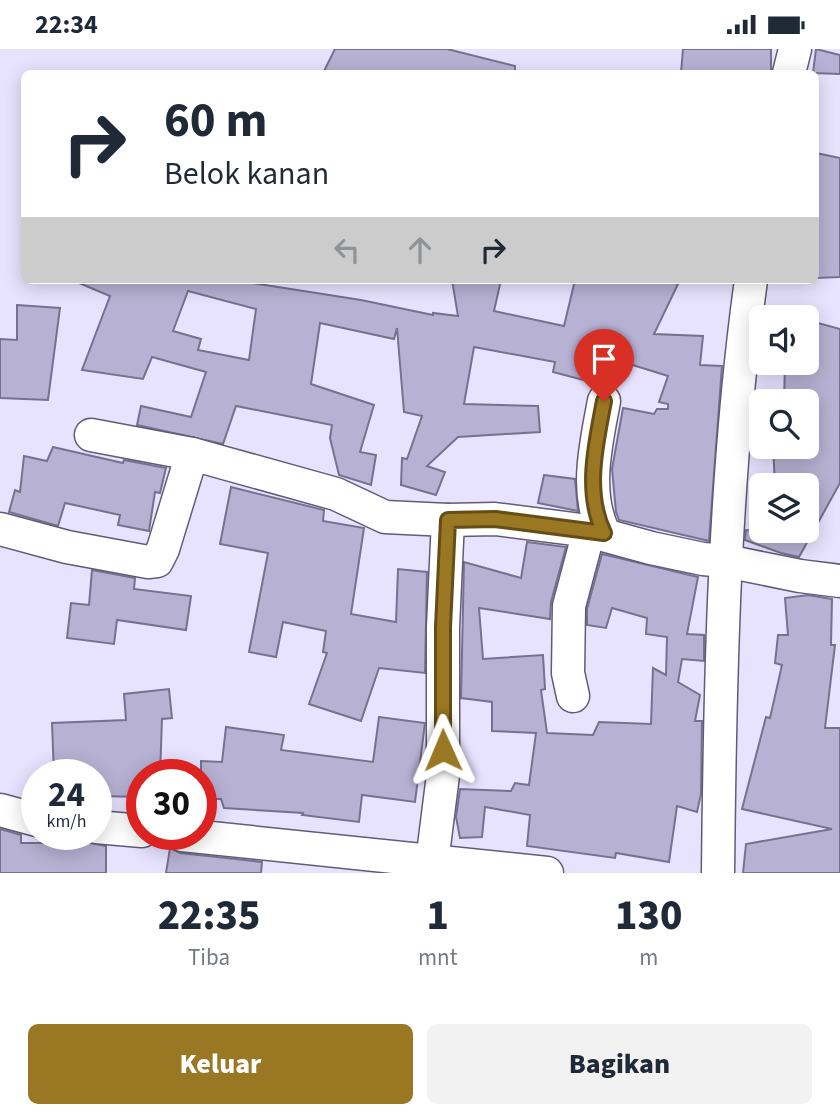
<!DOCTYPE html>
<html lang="id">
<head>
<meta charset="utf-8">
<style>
  :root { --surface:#fff; --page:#f2f2f3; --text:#1f2937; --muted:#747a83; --accent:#9a7722 }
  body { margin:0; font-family:"Source Sans 3",sans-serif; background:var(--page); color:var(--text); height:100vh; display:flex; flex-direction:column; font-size:26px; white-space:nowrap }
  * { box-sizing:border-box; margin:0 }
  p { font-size:23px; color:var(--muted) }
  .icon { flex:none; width:38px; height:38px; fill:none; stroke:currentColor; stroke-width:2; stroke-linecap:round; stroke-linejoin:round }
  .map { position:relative; height:824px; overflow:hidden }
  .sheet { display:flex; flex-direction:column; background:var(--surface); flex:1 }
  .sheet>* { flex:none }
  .top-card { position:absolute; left:21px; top:21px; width:798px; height:214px; border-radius:10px; box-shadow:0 4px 18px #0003; background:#fff; color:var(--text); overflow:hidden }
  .controls { position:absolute; left:749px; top:256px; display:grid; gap:14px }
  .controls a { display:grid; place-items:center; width:70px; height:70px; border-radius:10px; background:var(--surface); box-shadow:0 4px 18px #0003; font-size:35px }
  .speed { position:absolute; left:21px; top:710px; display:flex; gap:14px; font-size:35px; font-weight:700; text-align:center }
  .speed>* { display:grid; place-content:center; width:91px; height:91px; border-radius:50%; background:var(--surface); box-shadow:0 4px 18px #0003; line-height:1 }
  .speed small { font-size:18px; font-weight:400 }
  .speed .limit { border:10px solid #d22; background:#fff; color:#111 }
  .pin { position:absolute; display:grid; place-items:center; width:60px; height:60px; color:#fff; margin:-72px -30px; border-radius:50% 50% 50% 0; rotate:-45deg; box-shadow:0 0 7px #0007 }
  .pin .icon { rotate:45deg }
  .me { position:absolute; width:77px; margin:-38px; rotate:359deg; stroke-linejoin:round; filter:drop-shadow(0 0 5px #0008) }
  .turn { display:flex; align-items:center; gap:24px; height:147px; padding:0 28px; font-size:32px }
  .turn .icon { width:91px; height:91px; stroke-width:2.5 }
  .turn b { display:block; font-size:49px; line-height:60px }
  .lanes { display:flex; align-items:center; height:66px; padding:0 28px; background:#0003; justify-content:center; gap:35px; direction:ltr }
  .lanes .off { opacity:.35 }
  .eta { display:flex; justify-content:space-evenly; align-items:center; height:119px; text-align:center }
  .eta b { font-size:42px; font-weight:800; line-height:49px }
  .primary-button { display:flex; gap:14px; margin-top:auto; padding:14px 28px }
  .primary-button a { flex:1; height:80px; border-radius:10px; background:var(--accent); color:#fff; font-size:28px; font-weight:800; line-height:80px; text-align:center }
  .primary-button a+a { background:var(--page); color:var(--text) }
  .status { display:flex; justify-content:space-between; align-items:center; height:49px; padding:0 35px; background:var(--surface); direction:ltr }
  .status svg { height:19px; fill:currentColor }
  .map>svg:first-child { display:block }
  .building { fill:#b7b1d3; stroke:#767190; stroke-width:2; fill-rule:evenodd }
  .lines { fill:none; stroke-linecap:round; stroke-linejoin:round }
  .minor-casing { stroke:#605b78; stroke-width:35 }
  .minor { stroke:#fff; stroke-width:32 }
  .route-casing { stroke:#644d16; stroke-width:18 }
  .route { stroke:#9a7722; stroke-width:12 }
</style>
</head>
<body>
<div class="status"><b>22:34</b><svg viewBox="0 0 49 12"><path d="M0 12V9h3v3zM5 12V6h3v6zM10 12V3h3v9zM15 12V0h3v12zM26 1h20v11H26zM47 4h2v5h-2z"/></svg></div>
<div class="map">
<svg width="840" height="824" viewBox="0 0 840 824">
  <rect width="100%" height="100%" fill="#e7e3ff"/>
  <g class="building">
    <polygon points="335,0 447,0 515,17 515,24 323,24"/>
    <polygon points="683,0 771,0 771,24 681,24"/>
    <polygon points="816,0 840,6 840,25 813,24"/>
    <polygon points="816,104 840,109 840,228 816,229"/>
    <path d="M72 231H253L252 234 361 251 433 266V264L458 267 452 231H501L494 262 564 277 575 231H666L678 235 654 285 703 287 700 316 722 317 709 492 619 471 616 463 612 420 623 359 654 365 657 360H668V355L659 353 668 327 594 304 591 333 553 323 555 313 474 298 464 355 538 357 540 383 458 388 427 417 445 423 436 446 401 436 402 409 407 410 422 367 404 363 397 279 394 290 320 274 311 335 374 356 360 403 376 406 371 436 339 426 330 389 332 376 236 357 223 395 137 376 141 357 191 368 206 323 152 308 143 330 82 321 110 247ZM188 242 256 260 249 311 198 301 201 290 173 282Z"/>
    <polygon points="17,256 60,259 48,351 0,349 0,290 17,291"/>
    <polygon points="807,271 840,280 840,434 799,508 781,504 745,491 746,481 807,485 807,436 775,436 773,397 807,397 807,352 784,352 785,313 807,313"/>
    <polygon points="53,398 123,414 124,411 166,419 160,444 155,443 149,482 118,476 120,466 65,454 58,477 9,463 15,441 20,443 24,407 47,412"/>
    <polygon points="544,426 575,430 578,462 538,454"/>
    <polygon points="231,438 324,461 323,472 364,479 351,565 396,573 398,520 427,523 425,624 379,619 361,672 309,655 327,604 323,603 326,582 283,573 276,608 249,603 268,504 220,495"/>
    <polygon points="527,493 566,498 551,553 550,570 479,559 483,610 543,606 545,640 541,641 547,684 593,686 599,673 651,675 653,619 666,626 667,588 646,585 647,569 612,559 606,579 587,576 587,560 602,505 698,528 687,585 704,586 704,612 682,610 678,633 700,646 695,672 702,672 701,745 697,763 677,757 669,813 616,804 615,809 527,797 530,766 485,758 482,788 460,789 456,768 460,740 511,742 515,734 529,736 536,684 492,682 492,653 461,649 464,513 521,529"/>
    <polygon points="92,521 135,529 134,540 191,547 186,581 117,571 114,595 67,589 71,554 89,556"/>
    <polygon points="808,546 832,550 831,596 835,596 825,679 840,679 840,824 743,824 746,795 832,780 742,760 766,668 770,669 782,616 775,614 778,586 788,586 785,549"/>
    <polygon points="169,640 172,669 162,670 160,726 142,726 142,748 97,747 98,726 54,726 52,674 126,671 124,645"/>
    <polygon points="379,668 425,674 415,753 362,746 359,773 302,766 303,764 224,759 221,750 201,750 201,712 222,713 226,678 284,686 281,701 373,713"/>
    <polygon points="0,780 21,786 21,794 67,794 67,787 80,786 86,793 106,797 106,824 0,824"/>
    <polygon points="170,799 180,804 262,813 261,824 166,824"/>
  </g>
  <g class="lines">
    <g class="minor-casing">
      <g id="minor">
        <polyline points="789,24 795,0"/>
        <polyline points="91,386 192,405 336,445 385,468 448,471 443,578 443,726 432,813"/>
        <polyline points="448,471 495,470 589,482 651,499 703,510 726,512 800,527 840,532"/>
        <polyline points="0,480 67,498 148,513 157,512 163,500 192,405"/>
        <path d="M604 484C584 443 596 395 604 352"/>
        <polyline points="573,647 568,624 569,557 589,482"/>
        <polyline points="0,761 37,771"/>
        <polyline points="96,778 142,782"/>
        <polyline points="182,786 547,824"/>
        <path d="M718 824C720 626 724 427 751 231"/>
      </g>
    </g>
    <use href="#minor" class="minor"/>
  </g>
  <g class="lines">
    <g class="route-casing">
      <path id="route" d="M443 701V578L448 471 495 470 604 484C584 443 596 395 604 352"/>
    </g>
    <use href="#route" class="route"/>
  </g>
</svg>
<div class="controls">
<a><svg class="icon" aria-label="sound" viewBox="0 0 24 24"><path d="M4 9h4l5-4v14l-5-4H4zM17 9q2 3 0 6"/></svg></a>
<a><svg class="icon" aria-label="search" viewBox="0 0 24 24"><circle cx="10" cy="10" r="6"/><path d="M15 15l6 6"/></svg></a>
<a><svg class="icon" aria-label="layers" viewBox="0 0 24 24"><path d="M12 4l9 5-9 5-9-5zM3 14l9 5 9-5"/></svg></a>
</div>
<div class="speed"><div>24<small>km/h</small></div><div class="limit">30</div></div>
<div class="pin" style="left:604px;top:352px;background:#d93025"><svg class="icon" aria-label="arrive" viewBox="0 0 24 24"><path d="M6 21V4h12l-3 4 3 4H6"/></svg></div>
<svg class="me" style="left:443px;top:701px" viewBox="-20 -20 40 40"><path d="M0-17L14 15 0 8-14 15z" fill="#9a7722" stroke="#fff" stroke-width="4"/></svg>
<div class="top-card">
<div class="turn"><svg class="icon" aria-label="right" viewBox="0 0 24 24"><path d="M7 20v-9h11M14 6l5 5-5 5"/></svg><div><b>60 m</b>Belok kanan</div></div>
<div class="lanes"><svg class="icon off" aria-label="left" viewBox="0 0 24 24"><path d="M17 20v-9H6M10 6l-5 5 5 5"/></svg><svg class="icon off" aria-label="ahead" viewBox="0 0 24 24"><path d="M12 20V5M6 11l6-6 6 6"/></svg><svg class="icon" aria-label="right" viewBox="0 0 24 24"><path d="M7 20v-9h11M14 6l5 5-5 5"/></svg></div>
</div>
</div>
<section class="sheet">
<div class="eta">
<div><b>22:35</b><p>Tiba</p></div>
<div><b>1</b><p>mnt</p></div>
<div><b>130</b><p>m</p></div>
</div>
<div class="primary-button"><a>Keluar</a><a>Bagikan</a></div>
</section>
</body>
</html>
